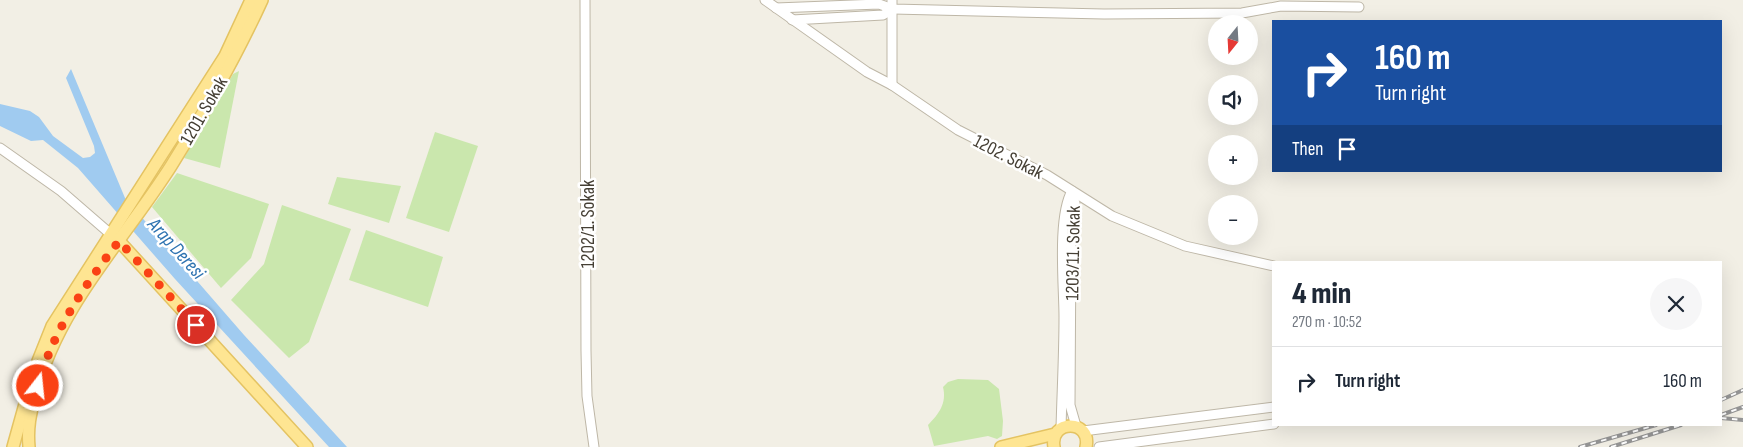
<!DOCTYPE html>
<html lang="en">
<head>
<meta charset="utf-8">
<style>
  :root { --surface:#fff; --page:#f6f6f7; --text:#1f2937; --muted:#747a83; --line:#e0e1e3 }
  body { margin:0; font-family:"Sofia Sans Condensed",sans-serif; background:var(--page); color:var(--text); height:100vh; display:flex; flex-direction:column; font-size:19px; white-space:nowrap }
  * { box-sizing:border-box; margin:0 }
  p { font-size:16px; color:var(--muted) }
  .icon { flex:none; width:28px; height:28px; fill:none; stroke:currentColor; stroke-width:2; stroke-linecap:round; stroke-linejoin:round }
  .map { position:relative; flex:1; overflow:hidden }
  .details { position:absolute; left:1272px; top:261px; width:450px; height:165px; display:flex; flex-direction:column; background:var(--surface); border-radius:0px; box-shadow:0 5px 20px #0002 }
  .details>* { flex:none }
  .top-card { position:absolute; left:1272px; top:20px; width:450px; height:152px; border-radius:0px; box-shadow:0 5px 20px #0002; background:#1a4fa0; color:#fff; overflow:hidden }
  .needle { width:32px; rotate:198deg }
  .tools { position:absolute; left:1208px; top:15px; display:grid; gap:10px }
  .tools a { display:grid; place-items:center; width:50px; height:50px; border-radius:50%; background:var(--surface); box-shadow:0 5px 20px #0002; font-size:25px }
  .pin { position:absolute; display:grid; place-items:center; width:42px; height:42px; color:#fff; margin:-21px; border:2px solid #fff; border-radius:50%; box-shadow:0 1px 5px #0007 }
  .me { position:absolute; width:55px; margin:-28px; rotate:16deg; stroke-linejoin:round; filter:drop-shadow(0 0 4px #0008) }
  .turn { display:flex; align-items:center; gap:18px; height:105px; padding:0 20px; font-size:22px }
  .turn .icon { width:65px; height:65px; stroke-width:2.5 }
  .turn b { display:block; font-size:35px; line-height:42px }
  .then { display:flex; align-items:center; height:48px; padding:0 20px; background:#0003; gap:10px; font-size:19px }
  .round { display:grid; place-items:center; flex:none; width:52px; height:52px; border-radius:26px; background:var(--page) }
  .head { display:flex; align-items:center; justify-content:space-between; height:85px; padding:0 20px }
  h1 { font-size:30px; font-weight:800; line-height:38px }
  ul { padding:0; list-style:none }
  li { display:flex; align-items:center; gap:15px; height:70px; padding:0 20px; border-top:1px solid var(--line) }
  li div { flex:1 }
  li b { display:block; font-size:19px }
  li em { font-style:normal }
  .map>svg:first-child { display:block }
  .green { fill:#cae7ad }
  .water { fill:#a0cbf0 }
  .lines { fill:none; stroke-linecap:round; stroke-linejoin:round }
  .minor-casing { stroke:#beb7a7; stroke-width:11 }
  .major-casing { stroke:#e4c362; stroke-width:14 }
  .minor { stroke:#fff; stroke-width:9 }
  .major { stroke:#fee592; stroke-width:11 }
  .rail-casing { stroke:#959595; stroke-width:4 }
  .rail { stroke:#fff; stroke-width:2; stroke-dasharray:5.5; stroke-linecap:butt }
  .route { stroke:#fa4214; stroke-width:9; stroke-dasharray:0 16.2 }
  .labels { text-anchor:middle; stroke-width:5; stroke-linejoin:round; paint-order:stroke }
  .street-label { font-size:19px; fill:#453f34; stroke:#fff }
  .water-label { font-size:20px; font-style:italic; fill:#2e73b1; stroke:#fff }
</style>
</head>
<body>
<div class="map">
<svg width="1743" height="447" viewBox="0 0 1743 447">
  <rect width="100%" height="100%" fill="#f2efe5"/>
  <g class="green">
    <polygon points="239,71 220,168 184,158 233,74"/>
    <polygon points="435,132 478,146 449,232 406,218"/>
    <polygon points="177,173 269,204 251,258 221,288 152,207"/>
    <polygon points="337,177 401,186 389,223 328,204"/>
    <polygon points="282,205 351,229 309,342 289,358 231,300 264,264"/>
    <polygon points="366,230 443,257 428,307 349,280"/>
    <path d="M958 379 988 380 999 389 1003 421 1002 436 997 439 988 436 934 446 928 425C939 414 947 403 943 387L948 382Z"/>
  </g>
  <polygon class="water" points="71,69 125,198 244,335 347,447 329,447 175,279 78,168 43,140 31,141 0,126 0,104 30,111 39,117 53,136 83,158 90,157 95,153 94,146 66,78"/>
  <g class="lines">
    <g class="minor-casing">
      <g id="minor">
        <polyline points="585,0 586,351 587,396 594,447"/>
        <polyline points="765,0 867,72 892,85 958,130 1047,175 1112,216 1185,246 1274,266"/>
        <polyline points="776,8 879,4 893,9 1104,14 1242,13 1281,6 1359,7"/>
        <polyline points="792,20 883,15 893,9"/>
        <polyline points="892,85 892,0"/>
        <polyline points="0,148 61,191 114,237"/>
        <polyline points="1071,193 1075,203 1071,240 1070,405 1076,426"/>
        <path d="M1061 428C1062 391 1064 354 1064 317 1064 286 1057 217 1072 191"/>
        <polyline points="1083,431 1274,407"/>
        <polyline points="1099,447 1274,424"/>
      </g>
    </g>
    <g class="major-casing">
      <g id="major">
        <polyline points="119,241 307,447"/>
        <polyline points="38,361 52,326 225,56 251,0"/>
        <polyline points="13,447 32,379"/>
        <path d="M29 447C27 425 31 412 36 392 59 305 124 240 171 166 204 113 236 57 262 0"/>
        <polyline points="1001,447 1055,434"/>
        <path d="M1054 447C1049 419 1092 419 1086 447"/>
      </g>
    </g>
    <use href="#minor" class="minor"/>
    <use href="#major" class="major"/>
    <g class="rail-casing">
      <g id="rail">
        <polyline points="1721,400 1743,390"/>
        <polyline points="1721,415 1743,407"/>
        <polyline points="1721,418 1743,420"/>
        <polyline points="1580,447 1656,425"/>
        <polyline points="1611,447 1681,425"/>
      </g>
    </g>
    <use href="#rail" class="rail"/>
  </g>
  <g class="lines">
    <path class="route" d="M38 386C52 332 85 285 119 241L196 325"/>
  </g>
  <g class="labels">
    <g class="street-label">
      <text transform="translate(203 110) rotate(-60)" y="7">1201. Sokak</text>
      <text transform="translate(1009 156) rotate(27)" y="7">1202. Sokak</text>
      <text transform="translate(587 224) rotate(-90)" y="7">1202/1. Sokak</text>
      <text transform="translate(1072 253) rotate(-89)" y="7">1203/11. Sokak</text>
    </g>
    <g class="water-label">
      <text transform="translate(177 248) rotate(48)" y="7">Arap Deresi</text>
    </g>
  </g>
</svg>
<div class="tools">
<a><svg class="needle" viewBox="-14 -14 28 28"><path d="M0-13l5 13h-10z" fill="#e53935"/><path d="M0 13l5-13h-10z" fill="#747a83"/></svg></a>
<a><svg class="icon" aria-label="sound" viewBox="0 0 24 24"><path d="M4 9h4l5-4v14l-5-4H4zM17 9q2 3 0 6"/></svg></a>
<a>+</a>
<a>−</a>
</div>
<div class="pin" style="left:196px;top:325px;background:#d93025"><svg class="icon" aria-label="arrive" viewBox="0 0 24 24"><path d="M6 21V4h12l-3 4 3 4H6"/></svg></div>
<svg class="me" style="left:38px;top:386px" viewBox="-20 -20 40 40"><circle r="17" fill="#fa4214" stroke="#fff" stroke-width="3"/><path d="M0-11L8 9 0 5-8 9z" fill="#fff"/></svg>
<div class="top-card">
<div class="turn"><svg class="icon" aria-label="right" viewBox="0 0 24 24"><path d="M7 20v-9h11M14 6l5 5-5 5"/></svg><div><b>160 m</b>Turn right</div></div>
<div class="then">Then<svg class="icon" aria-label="arrive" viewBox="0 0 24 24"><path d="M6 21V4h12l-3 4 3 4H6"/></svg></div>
</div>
<section class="details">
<div class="head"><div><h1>4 min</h1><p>270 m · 10:52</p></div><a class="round"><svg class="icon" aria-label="close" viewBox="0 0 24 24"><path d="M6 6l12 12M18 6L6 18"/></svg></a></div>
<ul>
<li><svg class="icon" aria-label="right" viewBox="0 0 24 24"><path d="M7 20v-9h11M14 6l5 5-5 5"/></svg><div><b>Turn right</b></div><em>160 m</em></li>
</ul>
</section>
</div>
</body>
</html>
